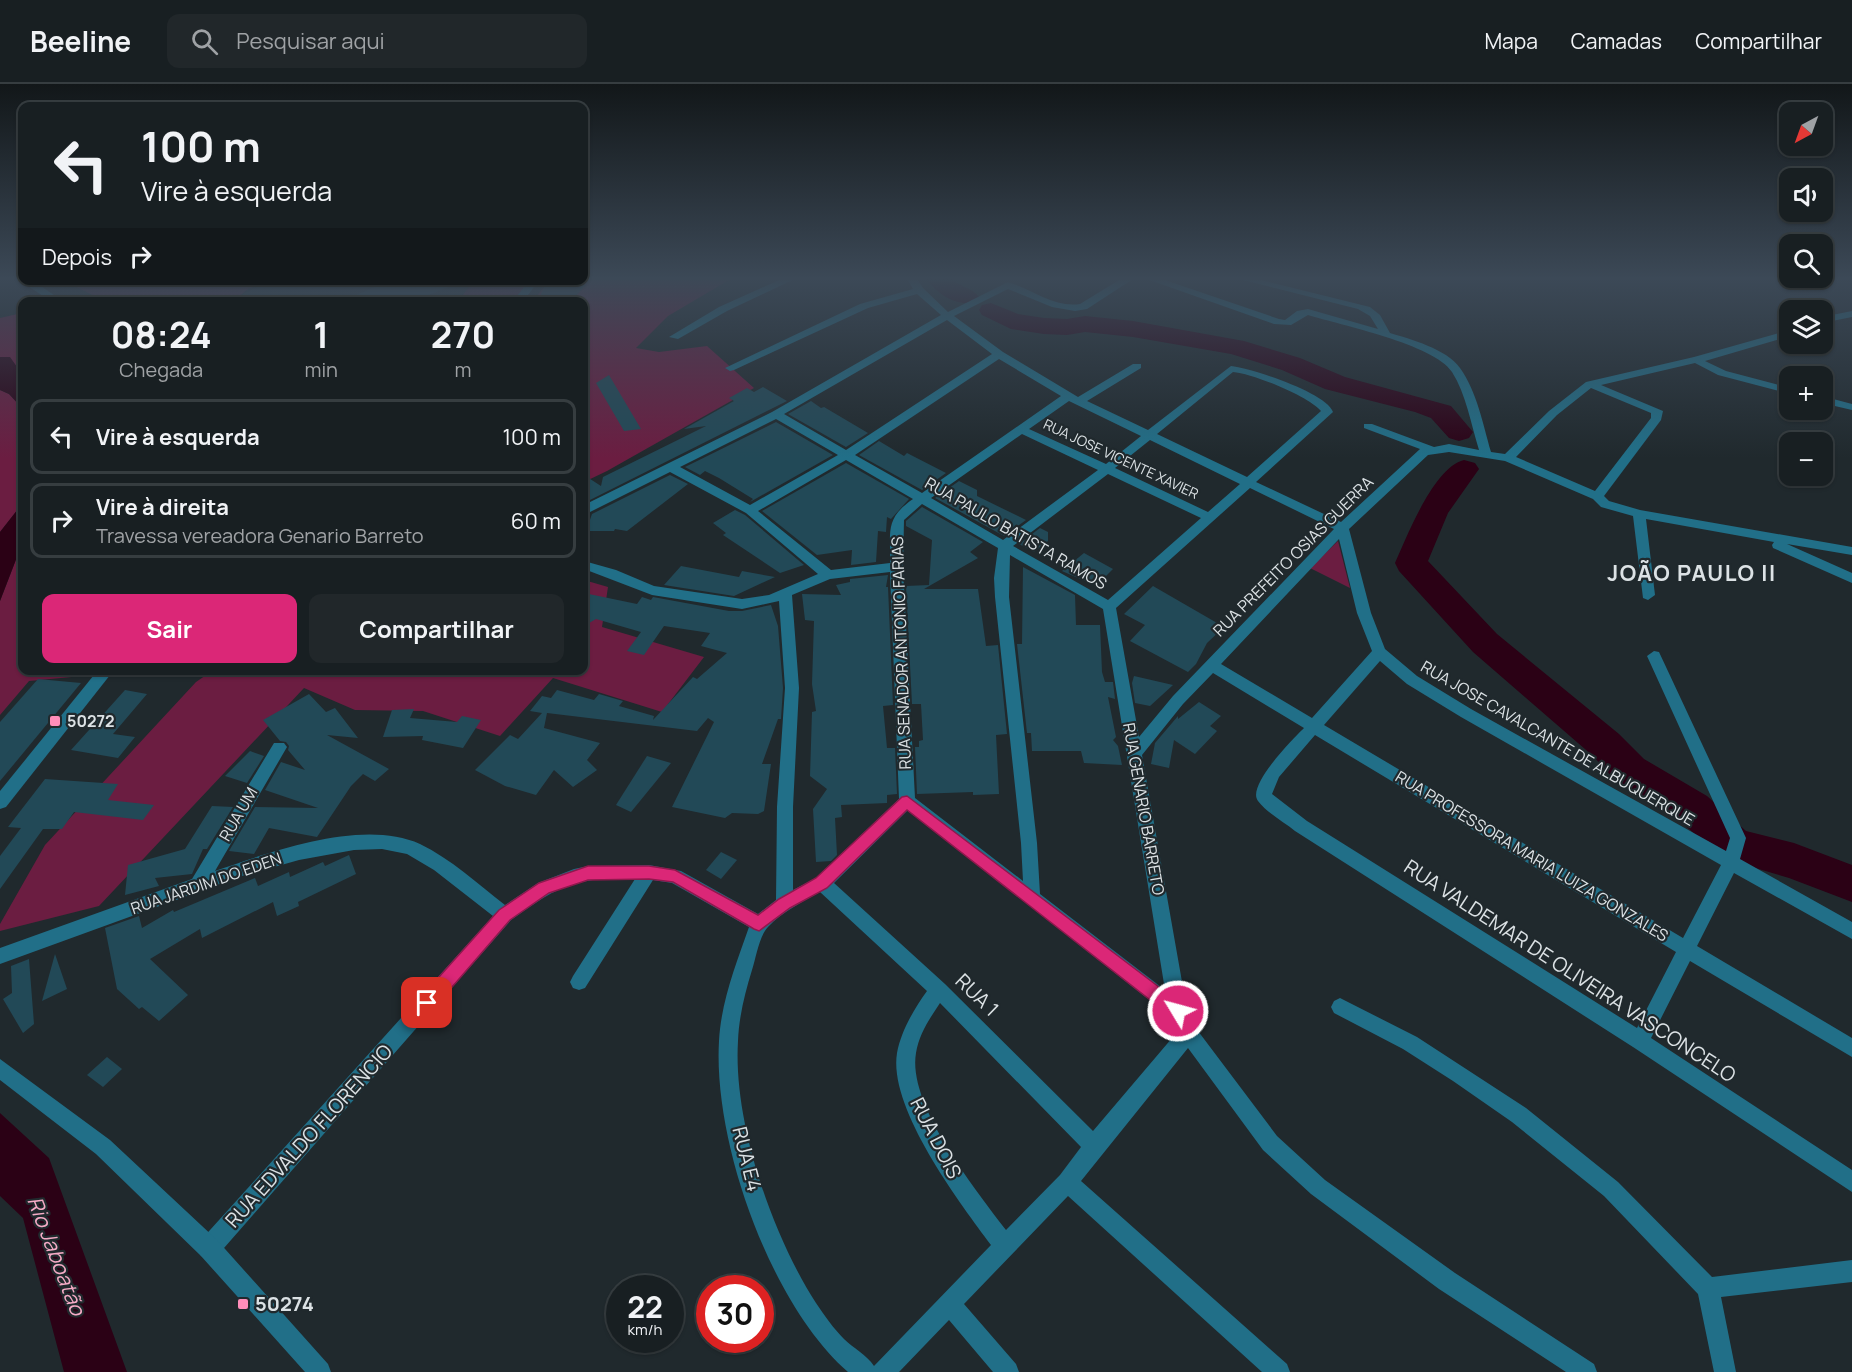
<!DOCTYPE html>
<html lang="pt">
<head>
<meta charset="utf-8">
<style>
  :root { --surface:#181f22; --page:#21272a; --text:#f1f3f6; --muted:#9fa2a5; --line:#363d40; --accent:#db2777 }
  body { margin:0; font-family:Manrope,sans-serif; background:var(--page); color:var(--text); height:100vh; display:flex; flex-direction:column; font-size:22px; white-space:nowrap }
  * { box-sizing:border-box; margin:0 }
  p { font-size:20px; color:var(--muted) }
  .icon { flex:none; width:33px; height:33px; fill:none; stroke:currentColor; stroke-width:2; stroke-linecap:round; stroke-linejoin:round }
  .map { position:relative; flex:1; overflow:hidden }
  .sheet { position:absolute; left:18px; top:213px; width:570px; height:378px; display:flex; flex-direction:column; background:var(--surface); border-radius:12px; box-shadow:0 2px 4px #0004,0 0 0 2px var(--line) }
  .sheet>* { flex:none }
  .top-card { position:absolute; left:18px; top:18px; width:570px; height:183px; border-radius:12px; box-shadow:0 2px 4px #0004,0 0 0 2px var(--line); background:#181f22; color:var(--text); overflow:hidden }
  .needle { width:39px; rotate:221deg }
  .buttons { position:absolute; left:1779px; top:18px; display:grid; gap:12px }
  .buttons a { display:grid; place-items:center; width:54px; height:54px; border-radius:12px; background:var(--surface); box-shadow:0 2px 4px #0004,0 0 0 2px var(--line); font-size:30px }
  .speed { position:absolute; left:606px; top:1191px; display:flex; gap:12px; font-size:30px; font-weight:700; text-align:center }
  .speed>* { display:grid; place-content:center; width:78px; height:78px; border-radius:50%; background:var(--surface); box-shadow:0 2px 4px #0004,0 0 0 2px var(--line); line-height:1 }
  .speed small { font-size:15px; font-weight:400 }
  .speed .limit { border:9px solid #d22; background:#fff; color:#111 }
  .pin { position:absolute; display:grid; place-items:center; width:51px; height:51px; color:#fff; margin:-26px; border-radius:12px; box-shadow:0 3px 9px #0006 }
  .me { position:absolute; width:66px; margin:-33px; rotate:307deg; stroke-linejoin:round; filter:drop-shadow(0 0 4px #0008) }
  .turn { display:flex; align-items:center; gap:21px; height:126px; padding:0 24px; font-size:27px }
  .turn .icon { width:78px; height:78px; stroke-width:2.5 }
  .turn b { display:block; font-size:42px; line-height:51px }
  .then { display:flex; align-items:center; height:57px; padding:0 24px; background:#0003; gap:12px; font-size:22px }
  .eta { display:flex; justify-content:space-evenly; align-items:center; height:102px; text-align:center }
  .eta b { font-size:36px; font-weight:700; line-height:42px }
  .primary-button { display:flex; gap:12px; margin-top:auto; padding:12px 24px }
  .primary-button a { flex:1; height:69px; border-radius:12px; background:var(--accent); color:#fff; font-size:24px; font-weight:700; line-height:69px; text-align:center }
  .primary-button a+a { background:var(--page); color:var(--text) }
  ul { padding:0; list-style:none }
  li { display:flex; align-items:center; gap:18px; height:75px; margin:0 12px 9px; padding:0 12px; border:3px solid var(--line); border-radius:12px }
  li div { flex:1 }
  li b { display:block; font-size:22px }
  li em { font-style:normal }
  header { display:flex; align-items:center; gap:36px; box-sizing:border-box; height:84px; padding:0 30px; background:var(--surface); border-bottom:2px solid var(--line) }
  header strong { font-size:28px }
  nav { display:flex; gap:33px; margin-inline-start:auto; font-size:21px }
  .search { width:420px; height:54px; background:var(--page); display:flex; align-items:center; gap:15px; box-sizing:border-box; padding:0 21px; border-radius:12px; color:var(--muted); font-size:22px }
  .map>svg:first-child { display:block }
  .built { fill:#25353a }
  .green { fill:#6b1d41 }
  .water { fill:#2b0115 }
  .lines { fill:none; stroke-linecap:round; stroke-linejoin:round }
  .river { fill:#2b0115; fill-rule:evenodd }
  .building { fill:#224957 }
  .minor { fill:#216f88; fill-rule:evenodd }
  .tertiary { fill:#216f88; fill-rule:evenodd }
  .route { fill:#db2777; stroke:#8e194d; stroke-width:1.5 }
  .poi-dot { fill:#ff8eba; stroke:#20292d; stroke-width:2 }
  .labels { text-anchor:middle; stroke-width:4.5; stroke-linejoin:round; paint-order:stroke }
  .far-street-label { font-size:14px; fill:#dce2e5; stroke:#20292d }
  .street-label { font-size:16px; fill:#dce2e5; stroke:#20292d }
  .poi-label { font-size:16px; font-weight:bold; fill:#dce2e5; stroke:#20292d; text-anchor:start }
  .near-street-label { font-size:20px; fill:#dce2e5; stroke:#20292d }
  .near-poi-label { font-size:20px; font-weight:bold; fill:#dce2e5; stroke:#20292d; text-anchor:start }
  .near-water-label { font-size:21px; font-style:italic; fill:#f5abc6; stroke:#20292d }
  .district-label { font-size:22px; font-weight:bold; letter-spacing:1.5px; fill:#dce2e5; stroke:#20292d }
</style>
</head>
<body>
<header>
<strong>Beeline</strong>
<div class="search"><svg class="icon" aria-label="search" viewBox="0 0 24 24"><circle cx="10" cy="10" r="6"/><path d="M15 15l6 6"/></svg>Pesquisar aqui</div>
<nav><a>Mapa</a><a>Camadas</a><a>Compartilhar</a></nav>
</header>
<div class="map">
<svg width="1852" height="1288" viewBox="0 0 1852 1288">
  <rect width="100%" height="100%" fill="#20292d"/>
  <polygon class="built" points="270,197 473,197 458,217 227,218"/>
  <g class="green">
    <polygon points="584,193 734,193 668,232 636,264 659,268 707,262 754,304 607,387 584,398 584,218 532,218 549,197 584,196"/>
    <polygon points="64,197 64,196 270,197 248,205 232,218 105,217"/>
    <polygon points="473,197 530,197 514,217 458,218"/>
    <polygon points="22,229 22,290 10,274 0,273 0,234"/>
    <polygon points="0,306 9,310 22,324 22,420 0,448"/>
    <polygon points="1338,457 1350,504 1310,484"/>
    <polygon points="22,460 22,586 95,587 93,591 29,597 0,631 0,517"/>
    <polygon points="584,496 608,503 602,543 704,573 662,628 553,594 500,652 423,627 355,626 304,604 99,822 0,847 0,840 45,761 196,598 212,587 584,586"/>
  </g>
  <g class="water">
    <polygon points="0,273 10,273 22,290 22,324 9,310 0,306"/>
    <polygon points="22,420 22,460 0,517 0,448"/>
    <polygon points="0,1029 49,1074 127,1288 64,1288 23,1134 0,1112"/>
  </g>
  <g class="lines">
    <g class="river">
      <path d="M925 193H950C958 203 972 203 979 213L976 218C955 223 936 209 925 193Z"/>
      <polygon points="991,219 1018,230 1044,234 1067,235 1085,232 1133,237 1244,257 1300,274 1345,293 1451,322 1473,348 1469,354 1459,357 1449,354 1431,334 1415,328 1325,305 1282,286 1231,270 1133,253 1085,248 1067,251 1044,250 1011,245 982,231 979,226 982,221"/>
      <path d="M1464 376 1475 379 1479 385 1448 429 1428 477 1497 550 1619 650 1644 675 1707 712 1746 747 1794 759 1852 781V818L1789 794 1728 776 1727 773 1716 769 1679 736 1616 697 1593 672 1473 568 1399 487 1395 479C1407 452 1434 383 1464 376Z"/>
    </g>
  </g>
  <g class="building">
    <polygon points="391,196 461,196 461,198 411,218 340,218"/>
    <polygon points="545,201 586,201 571,217 538,217"/>
    <polygon points="609,291 641,345 624,347 596,299"/>
    <polygon points="763,303 787,317 584,419 584,391 601,402 603,393 706,342 684,345 734,317 729,314 747,304 754,308"/>
    <polygon points="811,317 821,324 824,323 868,349 846,363 788,330"/>
    <polygon points="776,338 833,371 750,418 753,415 719,394 705,387 700,391 685,383"/>
    <polygon points="879,357 904,372 907,369 946,389 922,406 859,371"/>
    <polygon points="846,379 909,415 891,435 887,433 886,448 878,447 876,478 851,481 852,466 817,471 762,427"/>
    <polygon points="670,391 688,400 627,447 615,445 614,447 586,447 592,430"/>
    <polygon points="959,397 977,406 977,412 1026,436 1004,452 935,414"/>
    <polygon points="922,423 983,458 970,468 978,474 924,505 978,505 986,562 998,561 1007,650 996,651 999,710 973,711 973,708 917,710 915,663 919,663 919,657 923,656 921,620 912,620 906,502 929,501 932,456 906,442 906,437"/>
    <polygon points="735,426 745,431 804,481 780,489 723,451 726,449 713,439"/>
    <polygon points="1040,444 1048,448 1048,457 1034,468 1019,460"/>
    <polygon points="1084,469 1113,485 1096,502 1062,487"/>
    <polygon points="681,482 739,493 742,487 775,493 734,512 664,501"/>
    <polygon points="1023,483 1075,511 1076,541 1100,541 1102,588 1105,598 1113,598 1115,615 1108,613 1116,653 1113,656 1118,662 1122,681 1084,679 1081,667 1032,667 1031,649 1027,649 1017,560 1022,560"/>
    <polygon points="888,491 886,503 888,503 893,621 883,622 887,664 895,664 897,710 887,711 887,719 841,721 842,733 835,734 837,771 831,777 816,778 813,725 827,705 810,692 812,628 816,627 812,600 814,537 805,536 802,510 841,511 836,501 850,498 850,495"/>
    <polygon points="1153,502 1224,543 1207,559 1196,580 1188,588 1130,557 1145,541 1124,530"/>
    <polygon points="584,509 637,520 642,513 651,516 653,513 729,527 742,527 771,521 778,542 783,604 781,635 778,635 762,680 771,680 764,727 758,730 732,729 725,734 672,723 714,638 708,634 697,647 547,629 544,644 600,659 587,676 597,686 573,703 554,686 536,711 505,702 475,686 510,651 518,655 542,629 530,627 542,612 551,614 557,606 594,616 599,610 623,617 619,622 654,632 653,636 693,593 697,595 727,569 701,562 710,549 664,542 644,571 627,567 641,548 596,535 584,542"/>
    <polygon points="1134,592 1173,601 1150,622 1135,619 1132,599"/>
    <polygon points="38,595 81,599 0,697 0,638"/>
    <polygon points="125,606 147,610 113,650 135,653 118,674 71,666"/>
    <polygon points="309,610 326,628 335,624 358,654 327,651 389,685 375,697 363,690 351,702 317,753 269,744 254,770 229,767 255,723 318,724 265,706 281,678 305,686 288,666 289,662 286,658 280,657 263,636"/>
    <polygon points="1199,618 1221,632 1210,642 1217,647 1195,670 1174,656 1169,684 1151,680 1155,659 1178,632 1178,635"/>
    <polygon points="414,625 410,634 457,638 462,632 481,636 463,664 422,656 423,652 383,653 392,626"/>
    <polygon points="250,667 264,672 247,699 225,692"/>
    <polygon points="647,672 671,679 631,728 616,721"/>
    <polygon points="45,695 118,700 108,716 154,721 143,736 74,728 62,745 43,745 0,805 0,772 21,744 8,743"/>
    <polygon points="212,722 233,723 207,765 203,765 192,790 155,794 159,802 125,811 128,781 185,765"/>
    <polygon points="721,768 737,776 721,795 706,786"/>
    <polygon points="349,771 356,790 298,818 299,822 277,832 273,818 202,854 200,845 150,875 188,911 159,937 142,923 139,925 117,905 105,844 139,832 142,844 173,826 174,828 255,794 258,802 289,788 290,793 323,778 325,782"/>
    <polygon points="55,870 67,905 42,917"/>
    <polygon points="29,875 34,940 23,949 3,915 12,909 11,882"/>
    <polygon points="107,973 122,985 103,1003 87,991"/>
  </g>
  <g class="lines">
    <g class="minor">
      <polygon points="786,193 799,193 727,227 678,255 669,253 719,223"/>
      <path d="M906 193H916L923 204 948 228 1008 198C1032 205 1054 224 1080 220L1124 193H1136L1087 225 1075 227 1052 223 1008 205 954 232 1003 268 1078 313 1133 280H1141V284L1087 317 1148 346 1231 282C1251 284 1327 309 1333 328L1256 398 1341 438 1420 365 1364 344V340H1372L1434 363 1449 360 1479 366C1471 340 1466 310 1452 288 1434 260 1340 241 1308 231L1291 241 1274 240 1141 193H1156L1279 235 1285 236 1297 227 1308 225 1378 245 1370 232 1358 225 1231 193H1249L1370 223 1380 231 1390 249C1410 255 1447 265 1460 284 1477 308 1483 340 1491 368L1505 370 1549 327 1586 298 1694 273 1790 246V252L1705 277 1726 287 1790 304V310L1718 291 1695 279 1601 301 1663 327 1661 336 1604 412 1609 417 1640 426 1852 463V471L1787 460 1852 489V499L1773 464 1772 461 1774 458 1646 435 1655 511 1648 516 1643 514 1633 432 1601 423 1593 415 1505 377 1449 368 1428 371 1349 445 1371 529 1385 565 1417 592 1471 625 1726 767 1730 754 1647 572 1654 567 1659 568 1746 754 1740 775 1852 838V855L1734 789 1697 862 1852 954V973L1690 877 1651 954 1852 1086V1108L1633 963 1295 747C1284 738 1267 729 1258 717 1246 702 1293 655 1304 644L1213 589 1183 620 1142 671 1187 926 1195 943 1277 1052 1325 1096 1455 1189 1594 1280 1597 1288H1566L1439 1205 1311 1110 1263 1066 1188 964 1081 1097 1287 1280 1290 1288H1262L1068 1112 964 1220 1016 1280 1019 1288H993L949 1236 899 1288H848C771 1221 713 1059 719 957 721 918 736 880 749 843L672 799 653 796 585 904 579 906 573 904 570 898 573 892 635 795C619 796 602 794 587 797 558 801 534 820 511 836L217 1172 209 1175 201 1172 198 1164 201 1156 493 832 434 786 407 770 382 765 354 766 299 776 242 792 0 880V864L192 795 274 659H284L287 663 215 787C271 768 362 734 420 760 451 775 478 800 505 821L538 799 574 785 588 782 649 781 681 787 758 830 776 816 777 723 785 604 779 517 742 525 652 511 584 485V477L616 486 654 502 742 515 769 511 818 490 746 429 670 388 588 429 584 430V421L772 328 941 231 917 210 868 224 734 286 730 287 725 284 860 220 913 205ZM947 236 992 270 846 366 784 330ZM999 275 1061 312 922 409 855 371ZM1233 288C1254 290 1308 312 1321 327L1247 393 1157 350ZM1591 304 1651 329V334L1595 407 1516 373 1557 331ZM1069 317 1141 352 1106 380 1029 345ZM776 335 838 371 750 421 680 383ZM1022 350 1098 386 1003 456 931 414ZM1150 356 1240 400 1208 428 1115 384ZM846 376 913 415C884 435 891 448 890 479L831 486 758 427ZM1108 390 1201 434 1108 516 1013 462ZM1250 404 1334 445 1173 612 1139 653 1116 524ZM922 420 998 464 994 494 995 513 1021 759 1023 797 915 714 903 483 904 436ZM1339 455 1357 529 1372 567 1312 634 1221 580ZM1010 471 1103 525 1165 906 1040 810 1037 759 1009 513ZM890 488 899 715 816 794 793 806V723L799 604 792 511 830 495ZM1380 577 1407 600 1461 633 1721 781 1683 854 1324 641ZM1315 651 1676 868 1637 944 1307 737 1272 710 1279 693ZM908 726 1171 933 1178 947 1093 1047 945 900 834 799ZM820 808 927 907C914 925 901 947 897 969 888 1024 959 1118 991 1161L874 1282C867 1271 853 1264 844 1255 834 1245 824 1231 816 1219 772 1151 733 1038 738 957 739 932 745 909 752 886 756 874 759 852 768 843 782 828 802 818 820 808ZM940 919 1081 1063 1060 1091 1006 1146C976 1106 907 1021 916 969 919 950 930 934 940 919Z"/>
      <polygon points="530,196 539,196 523,218 512,218"/>
      <polygon points="1852,227 1852,233 1822,239 1822,233"/>
      <polygon points="1822,312 1852,320 1852,326 1822,319"/>
      <polygon points="1340,914 1417,953 1526,1024 1618,1098 1712,1193 1852,1176 1852,1198 1721,1213 1736,1288 1714,1288 1698,1210 1604,1112 1512,1038 1453,997 1403,965 1334,929 1331,923 1334,917"/>
    </g>
    <g class="tertiary">
      <polygon points="22,194 22,196 32,196 64,218 52,218 22,198"/>
      <polygon points="98,586 114,586 6,723 0,725 0,707"/>
      <polygon points="0,975 110,1056 217,1156 328,1280 331,1288 305,1288 201,1172 96,1070 0,996"/>
    </g>
  </g>
  <linearGradient id="sky" x2="0" y2="1"><stop stop-color="#121719"/><stop offset="0.52" stop-color="#3c4957"/><stop offset="1" stop-color="#3c4957" stop-opacity="0"/></linearGradient>
  <rect width="1852" height="374" fill="url(#sky)"/>
  <polygon class="route" points="907,712 1184,922 1187,927 1184,933 1178,935 1172,933 907,726 827,804 790,824 759,847 754,845 673,798 649,795 588,796 549,809 510,836 433,925 427,927 421,925 419,919 421,913 499,826 539,799 588,782 649,782 675,786 758,831 779,815 816,794 902,713"/>
  <g class="poi-dot">
    <rect x="49" y="631" width="12" height="12" rx="3"/>
    <rect x="237" y="1214" width="12" height="12" rx="3"/>
  </g>
  <g class="labels">
    <g class="far-street-label">
      <text transform="translate(1121 375) rotate(25)" y="5">RUA JOSE VICENTE XAVIER</text>
    </g>
    <g class="street-label">
      <text transform="translate(1016 449) rotate(30)" y="6">RUA PAULO BATISTA RAMOS</text>
      <text transform="translate(1293 472) rotate(-45)" y="6">RUA PREFEITO OSIAS GUERRA</text>
      <text transform="translate(901 569) rotate(-92)" y="6">RUA SENADOR ANTONIO FARIAS</text>
      <text transform="translate(1558 659) rotate(30)" y="6">RUA JOSE CAVALCANTE DE ALBUQUERQUE</text>
      <text transform="translate(1144 725) rotate(80)" y="6">RUA GENARIO BARRETO</text>
      <text transform="translate(238 730) rotate(-60)" y="6">RUA UM</text>
      <text transform="translate(1532 772) rotate(31)" y="6">RUA PROFESSORA MARIA LUIZA GONZALES</text>
      <text transform="translate(206 799) rotate(-19)" y="6">RUA JARDIM DO EDEN</text>
    </g>
    <g class="poi-label">
      <text x="67" y="643">50272</text>
    </g>
    <g class="near-street-label">
      <text transform="translate(1570 887) rotate(33)" y="7">RUA VALDEMAR DE OLIVEIRA VASCONCELO</text>
      <text transform="translate(977 911) rotate(44)" y="7">RUA 1</text>
      <text transform="translate(309 1052) rotate(-48)" y="7">RUA EDVALDO FLORENCIO</text>
      <text transform="translate(936 1054) rotate(63)" y="7">RUA DOIS</text>
      <text transform="translate(747 1075) rotate(76)" y="7">RUA E4</text>
    </g>
    <g class="near-poi-label">
      <text x="255" y="1227">50274</text>
    </g>
    <g class="near-water-label">
      <text transform="translate(56 1172) rotate(69)" y="7">Rio Jaboatão</text>
    </g>
    <g class="district-label">
      <text x="1692" y="497">JOÃO PAULO II</text>
    </g>
  </g>
</svg>
<div class="buttons">
<a><svg class="needle" viewBox="-14 -14 28 28"><path d="M0-13l5 13h-10z" fill="#e53935"/><path d="M0 13l5-13h-10z" fill="#9fa2a5"/></svg></a>
<a><svg class="icon" aria-label="sound" viewBox="0 0 24 24"><path d="M4 9h4l5-4v14l-5-4H4zM17 9q2 3 0 6"/></svg></a>
<a><svg class="icon" aria-label="search" viewBox="0 0 24 24"><circle cx="10" cy="10" r="6"/><path d="M15 15l6 6"/></svg></a>
<a><svg class="icon" aria-label="layers" viewBox="0 0 24 24"><path d="M12 4l9 5-9 5-9-5zM3 14l9 5 9-5"/></svg></a>
<a>+</a>
<a>−</a>
</div>
<div class="speed"><div>22<small>km/h</small></div><div class="limit">30</div></div>
<div class="pin" style="left:427px;top:919px;background:#d93025"><svg class="icon" aria-label="arrive" viewBox="0 0 24 24"><path d="M6 21V4h12l-3 4 3 4H6"/></svg></div>
<svg class="me" style="left:1178px;top:927px" viewBox="-20 -20 40 40"><circle r="17" fill="#db2777" stroke="#fff" stroke-width="3"/><path d="M0-11L8 9 0 5-8 9z" fill="#fff"/></svg>
<div class="top-card">
<div class="turn"><svg class="icon" aria-label="left" viewBox="0 0 24 24"><path d="M17 20v-9H6M10 6l-5 5 5 5"/></svg><div><b>100 m</b>Vire à esquerda</div></div>
<div class="then">Depois<svg class="icon" aria-label="right" viewBox="0 0 24 24"><path d="M7 20v-9h11M14 6l5 5-5 5"/></svg></div>
</div>
<section class="sheet">
<div class="eta">
<div><b>08:24</b><p>Chegada</p></div>
<div><b>1</b><p>min</p></div>
<div><b>270</b><p>m</p></div>
</div>
<ul>
<li><svg class="icon" aria-label="left" viewBox="0 0 24 24"><path d="M17 20v-9H6M10 6l-5 5 5 5"/></svg><div><b>Vire à esquerda</b></div><em>100 m</em></li>
<li><svg class="icon" aria-label="right" viewBox="0 0 24 24"><path d="M7 20v-9h11M14 6l5 5-5 5"/></svg><div><b>Vire à direita</b><p>Travessa vereadora Genario Barreto</p></div><em>60 m</em></li>
</ul>
<div class="primary-button"><a>Sair</a><a>Compartilhar</a></div>
</section>
</div>
</body>
</html>
